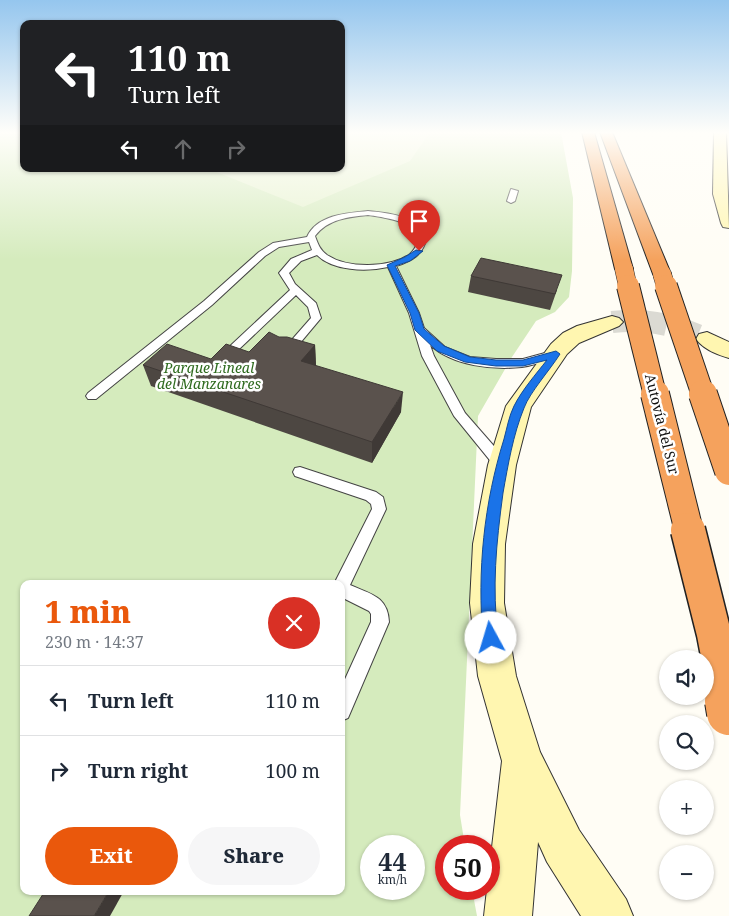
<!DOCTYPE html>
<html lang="en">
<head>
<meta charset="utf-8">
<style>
  :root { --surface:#fff; --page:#f6f6f7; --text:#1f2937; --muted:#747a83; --line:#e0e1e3; --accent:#ea580c }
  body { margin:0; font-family:"Noto Serif",serif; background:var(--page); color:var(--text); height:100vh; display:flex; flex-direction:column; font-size:19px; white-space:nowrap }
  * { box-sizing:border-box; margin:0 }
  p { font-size:16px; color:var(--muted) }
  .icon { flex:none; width:28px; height:28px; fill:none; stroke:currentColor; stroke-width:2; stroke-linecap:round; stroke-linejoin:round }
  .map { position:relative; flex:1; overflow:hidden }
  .sheet { position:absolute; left:20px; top:580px; width:325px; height:315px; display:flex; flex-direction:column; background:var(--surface); border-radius:10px; box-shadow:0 1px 4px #0004 }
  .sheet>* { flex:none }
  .hud { position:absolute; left:20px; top:20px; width:325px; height:152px; border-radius:10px; box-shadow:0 1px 4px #0004; background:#202124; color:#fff; overflow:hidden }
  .buttons { position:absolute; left:659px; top:650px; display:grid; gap:10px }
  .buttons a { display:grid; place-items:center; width:55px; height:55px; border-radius:50%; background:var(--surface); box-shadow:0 1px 4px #0004; font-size:25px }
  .speed { position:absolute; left:360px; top:835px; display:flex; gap:10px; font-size:25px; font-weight:700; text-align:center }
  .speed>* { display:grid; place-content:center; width:65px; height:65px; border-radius:50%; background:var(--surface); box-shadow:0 1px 4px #0004; line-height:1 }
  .speed small { font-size:12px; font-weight:400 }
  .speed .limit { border:8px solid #d22; background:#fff; color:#111 }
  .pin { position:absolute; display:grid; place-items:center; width:42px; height:42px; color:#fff; margin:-51px -21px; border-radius:50% 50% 50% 0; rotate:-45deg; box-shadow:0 0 5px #0007 }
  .pin .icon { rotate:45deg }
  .me { position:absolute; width:55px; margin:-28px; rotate:354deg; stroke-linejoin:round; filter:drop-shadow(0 0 4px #0008) }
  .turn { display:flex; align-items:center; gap:18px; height:105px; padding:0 25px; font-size:22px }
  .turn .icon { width:65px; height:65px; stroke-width:2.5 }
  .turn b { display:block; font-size:35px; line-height:42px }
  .lanes { display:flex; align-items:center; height:48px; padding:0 25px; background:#0003; justify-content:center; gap:25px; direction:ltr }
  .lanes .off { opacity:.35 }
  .round { display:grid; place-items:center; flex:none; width:52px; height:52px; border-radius:26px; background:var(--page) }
  .overview { display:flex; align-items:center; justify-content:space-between; height:85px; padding:0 25px }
  h1 { font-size:30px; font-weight:800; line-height:38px; color:var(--accent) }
  .cta { display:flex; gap:10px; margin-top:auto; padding:10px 25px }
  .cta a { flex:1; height:58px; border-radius:30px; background:var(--accent); color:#fff; font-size:20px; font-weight:800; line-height:58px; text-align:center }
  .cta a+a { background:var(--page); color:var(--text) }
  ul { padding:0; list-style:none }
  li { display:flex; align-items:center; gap:15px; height:70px; padding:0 25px; border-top:1px solid var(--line) }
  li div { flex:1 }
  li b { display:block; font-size:19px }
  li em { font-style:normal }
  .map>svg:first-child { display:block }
  .green { fill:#d5ebbd; fill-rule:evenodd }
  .pitch { fill:#e6f2cf }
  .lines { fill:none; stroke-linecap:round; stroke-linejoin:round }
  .secondary-tunnel { stroke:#dbdad3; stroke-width:22; stroke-dasharray:22 11; stroke-linecap:butt }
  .lane-casing { stroke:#444; stroke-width:2 }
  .secondary-casing { stroke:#333; stroke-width:2 }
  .highway-casing { stroke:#222; stroke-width:2 }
  .lane { fill:#fff; fill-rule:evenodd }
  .secondary { fill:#fff6b0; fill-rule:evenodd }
  .highway { fill:#f5a25d; fill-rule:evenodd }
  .highway-bridge-far4-casing { stroke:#222; stroke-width:19; stroke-linecap:butt }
  .highway-bridge-far3-casing { stroke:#222; stroke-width:24; stroke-linecap:butt }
  .highway-bridge-far2-casing { stroke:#222; stroke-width:30; stroke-linecap:butt }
  .highway-bridge-far1-casing { stroke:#222; stroke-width:37; stroke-linecap:butt }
  .highway-bridge-casing { stroke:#222; stroke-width:46; stroke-linecap:butt }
  .highway-bridge-far4 { stroke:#f5a25d; stroke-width:18 }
  .highway-bridge-far3 { stroke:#f5a25d; stroke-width:22 }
  .highway-bridge-far2 { stroke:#f5a25d; stroke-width:28 }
  .highway-bridge-far1 { stroke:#f5a25d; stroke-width:34 }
  .highway-bridge { stroke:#f5a25d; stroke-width:44 }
  .wall { fill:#4d4742 }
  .shaded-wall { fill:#3f3936 }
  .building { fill:#5a524d; stroke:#3f3936 }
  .route { fill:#1a73e8; stroke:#114b97 }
  .labels { text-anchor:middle; stroke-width:5; stroke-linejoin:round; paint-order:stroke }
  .park-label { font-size:14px; font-style:italic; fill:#2f6b1f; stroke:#fff }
  .street-label { font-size:14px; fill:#111; stroke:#fff }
</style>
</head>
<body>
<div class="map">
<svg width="729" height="916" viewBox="0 0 729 916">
  <rect width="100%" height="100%" fill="#fffdf5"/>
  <path class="green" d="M0 132H24V169H341V132H561L573 198 572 271 569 297 555 312 536 321 512 357 478 416 460 815 465 846H446V889H472L477 916H0ZM24 584H341V891H24ZM371 846H414V889H371Z"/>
  <polygon class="pitch" points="341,132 430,132 410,161 303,207 209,169 341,169"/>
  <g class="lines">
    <path class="secondary-tunnel" d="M612 322C646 318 676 325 707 339"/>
    <g class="lane-casing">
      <g id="lane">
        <polygon points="511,189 518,191 515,201 511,203 507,201"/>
        <path d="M368 211C389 213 418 216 427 237 423 255 412 261 396 266L419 313 424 328 445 347 470 357 496 359H523L556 350 562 354 560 356C548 360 535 365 522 367 493 370 453 366 430 345L434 356 465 413 507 461 509 465 507 469 502 470 497 469 454 416 422 356 409 313 388 267C366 272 333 271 317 255L301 261 289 273 295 284 316 303 321 318 290 355H282L280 353 282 351 311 318 308 307 296 295 236 352H228L226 350 228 348 290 290 279 273 291 259 312 250 309 242 279 247 265 256 212 305 96 399H88L86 396 88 393 204 301 259 252 273 243 307 237C317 215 346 213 368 211ZM368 215C381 217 422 222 418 241 416 247 414 250 410 254 390 268 348 269 327 255 320 250 318 244 315 236 328 219 348 217 368 215Z"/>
        <path d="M300 467 376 492 383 497 386 509 350 585C370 594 388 596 389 622L348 718 341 721V688L371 622V614L369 611 341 597V584H334L372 509 371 504 366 500 295 476 293 472 295 468Z"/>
      </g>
    </g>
    <g class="secondary-casing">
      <g id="secondary">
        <polygon points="714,132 726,132 729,228 723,227 721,223 713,194"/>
        <polygon points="612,316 619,318 623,322 619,326 579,343 567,354 531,407 516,465 505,544 504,603 516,676 540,752 579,830 626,899 633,916 581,916 547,862 538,842 532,916 484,916 487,889 489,889 489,873 502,761 478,676 470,603 473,544 488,465 506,406 551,344 563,333 577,326"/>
        <path d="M707 332 729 342V358C718 355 703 349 696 339L699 334Z"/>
      </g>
    </g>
    <g class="highway-casing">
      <g id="highway">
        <polygon points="582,132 594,132 633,269 631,273 624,275 617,273 615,269"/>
        <polygon points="600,132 612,132 671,274 669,278 662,280 655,278 653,274"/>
      </g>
    </g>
    <use href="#lane" class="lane"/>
    <use href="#secondary" class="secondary"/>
    <use href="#highway" class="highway"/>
    <g class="highway-bridge-far4-casing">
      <g id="highway-bridge-far4">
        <polyline points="624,269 628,287"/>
        <polyline points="662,274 666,287"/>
      </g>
    </g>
    <g class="highway-bridge-far3-casing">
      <g id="highway-bridge-far3">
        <polyline points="628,286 655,395"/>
        <polyline points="666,286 703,395"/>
      </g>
    </g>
    <g class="highway-bridge-far2-casing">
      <g id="highway-bridge-far2">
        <polyline points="655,394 689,531"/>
        <polyline points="703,394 729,471"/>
      </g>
    </g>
    <g class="highway-bridge-far1-casing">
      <polyline id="highway-bridge-far1" points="688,530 714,634 727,702"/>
    </g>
    <g class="highway-bridge-casing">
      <polyline id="highway-bridge" points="727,701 729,713"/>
    </g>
    <use href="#highway-bridge-far4" class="highway-bridge-far4"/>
    <use href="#highway-bridge-far3" class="highway-bridge-far3"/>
    <use href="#highway-bridge-far2" class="highway-bridge-far2"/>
    <use href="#highway-bridge-far1" class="highway-bridge-far1"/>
    <use href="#highway-bridge" class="highway-bridge"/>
  </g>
  <g class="wall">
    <polygon points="471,276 557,290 550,310 468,292"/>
    <polygon points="279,337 315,345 316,366 401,412 372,463 151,386 143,365 211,359 249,352"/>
  </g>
  <g class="shaded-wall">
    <polygon points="315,345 316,366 301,361"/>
    <polygon points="403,392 401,412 372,463 372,442"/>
    <polygon points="109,891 124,891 110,916 94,916"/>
  </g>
  <g class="building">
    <polygon points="481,258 562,275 555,294 471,276"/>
    <polygon points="269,332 279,337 287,337 315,345 301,361 403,392 372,442 143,365 167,344 211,359 226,344 249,352"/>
    <polygon points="45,891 109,891 94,916 29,916"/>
  </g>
  <linearGradient id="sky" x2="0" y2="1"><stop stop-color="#95c6ee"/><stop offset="0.51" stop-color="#fffefa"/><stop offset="1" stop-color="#fffefa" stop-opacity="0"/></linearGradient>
  <rect width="729" height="260" fill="url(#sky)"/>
  <path class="route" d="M416 250 423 251 410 261 395 266 419 313 424 329 444 346 470 357 496 360H523L556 351 560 354C550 370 530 392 524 408 513 435 508 465 503 493 496 545 492 586 498 638L496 643 491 645 486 643 483 638C477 571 484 503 504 439 507 428 509 416 514 406 522 390 536 374 547 360L523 366H496L465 362 437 351 415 330 410 313 387 265 405 257Z"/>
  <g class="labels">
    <g class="park-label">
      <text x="209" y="373">Parque Lineal<tspan x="209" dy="16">del Manzanares</tspan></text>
    </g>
    <g class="street-label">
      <text transform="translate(662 424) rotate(76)" y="5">Autovía del Sur</text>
    </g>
  </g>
</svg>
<div class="buttons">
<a><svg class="icon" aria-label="sound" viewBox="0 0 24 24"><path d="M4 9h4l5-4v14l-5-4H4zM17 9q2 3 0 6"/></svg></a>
<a><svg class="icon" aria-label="search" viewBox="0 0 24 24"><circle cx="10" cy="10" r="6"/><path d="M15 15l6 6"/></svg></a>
<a>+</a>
<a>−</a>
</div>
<div class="speed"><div>44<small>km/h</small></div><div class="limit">50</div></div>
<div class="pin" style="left:419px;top:251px;background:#d93025"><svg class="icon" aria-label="arrive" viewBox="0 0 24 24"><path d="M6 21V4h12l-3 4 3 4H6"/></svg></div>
<svg class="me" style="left:491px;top:638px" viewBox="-20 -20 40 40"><circle r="19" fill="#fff"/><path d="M0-13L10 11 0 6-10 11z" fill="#1a73e8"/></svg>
<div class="hud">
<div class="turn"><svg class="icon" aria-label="left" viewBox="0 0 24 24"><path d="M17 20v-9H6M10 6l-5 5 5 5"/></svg><div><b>110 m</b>Turn left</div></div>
<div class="lanes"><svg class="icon" aria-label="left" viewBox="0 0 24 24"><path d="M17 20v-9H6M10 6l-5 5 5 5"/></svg><svg class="icon off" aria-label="ahead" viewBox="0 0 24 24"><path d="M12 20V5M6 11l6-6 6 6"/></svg><svg class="icon off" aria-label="right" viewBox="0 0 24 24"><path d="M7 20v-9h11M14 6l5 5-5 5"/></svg></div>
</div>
<section class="sheet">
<div class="overview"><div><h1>1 min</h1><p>230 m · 14:37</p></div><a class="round" style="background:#d93025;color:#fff"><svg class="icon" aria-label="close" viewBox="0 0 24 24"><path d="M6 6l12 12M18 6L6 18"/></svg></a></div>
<ul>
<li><svg class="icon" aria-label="left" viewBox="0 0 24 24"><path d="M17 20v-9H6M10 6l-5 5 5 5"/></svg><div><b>Turn left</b></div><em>110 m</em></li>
<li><svg class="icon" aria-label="right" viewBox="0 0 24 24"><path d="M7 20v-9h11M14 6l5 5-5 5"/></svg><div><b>Turn right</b></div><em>100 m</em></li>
</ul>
<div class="cta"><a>Exit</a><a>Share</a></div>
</section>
</div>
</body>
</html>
